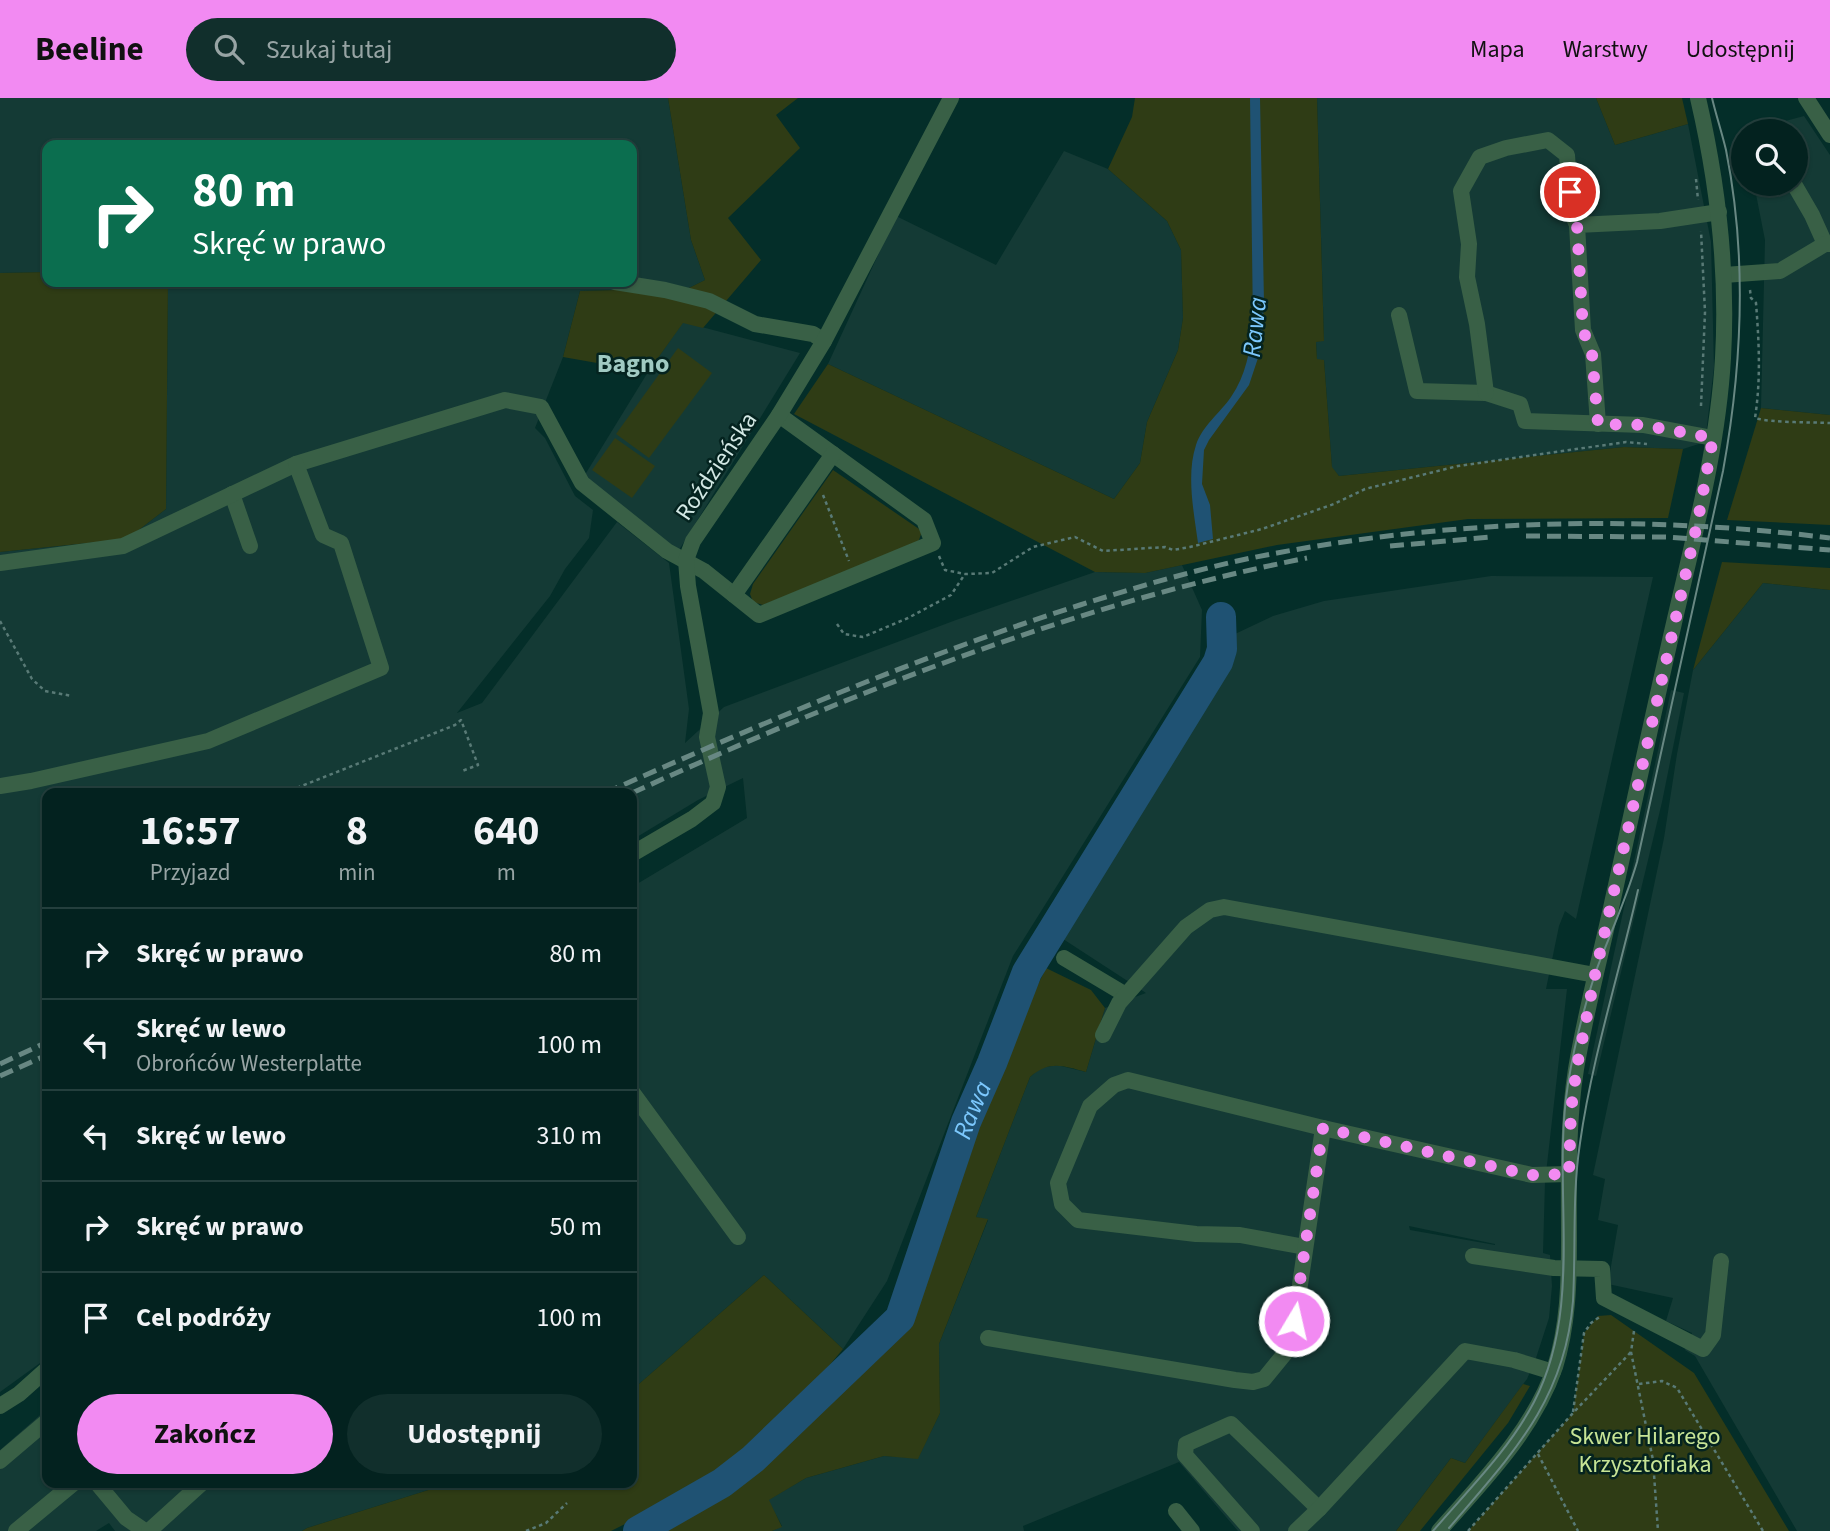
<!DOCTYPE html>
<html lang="pl">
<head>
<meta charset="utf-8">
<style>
  :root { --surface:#03221f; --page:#112f2c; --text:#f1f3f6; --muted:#97a4a4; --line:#243f3d; --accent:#f28af2 }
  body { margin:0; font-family:"Source Sans 3",sans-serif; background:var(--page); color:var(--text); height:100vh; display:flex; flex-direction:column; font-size:26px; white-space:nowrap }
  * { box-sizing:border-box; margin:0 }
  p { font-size:23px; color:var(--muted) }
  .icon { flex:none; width:38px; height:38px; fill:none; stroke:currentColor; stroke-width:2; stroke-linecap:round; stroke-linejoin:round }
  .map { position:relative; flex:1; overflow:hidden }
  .sheet { position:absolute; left:42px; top:690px; width:595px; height:700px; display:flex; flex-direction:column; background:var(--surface); border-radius:14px; box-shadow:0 2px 5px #0004,0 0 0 2px var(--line) }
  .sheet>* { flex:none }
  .hud { position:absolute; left:42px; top:42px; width:595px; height:147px; border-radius:14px; box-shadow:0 2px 5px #0004,0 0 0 2px var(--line); background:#0b6e4f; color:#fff; overflow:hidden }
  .tools { position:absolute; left:1731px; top:21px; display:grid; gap:14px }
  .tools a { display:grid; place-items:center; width:77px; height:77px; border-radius:50%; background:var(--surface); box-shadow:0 2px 5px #0004,0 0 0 2px var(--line); font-size:35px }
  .pin { position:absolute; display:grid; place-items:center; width:60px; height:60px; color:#fff; margin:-30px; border:4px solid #fff; border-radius:50%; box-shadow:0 2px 7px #0007 }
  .me { position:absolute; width:77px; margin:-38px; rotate:9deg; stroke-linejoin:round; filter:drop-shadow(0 0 5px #0008) }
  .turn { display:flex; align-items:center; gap:24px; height:147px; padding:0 35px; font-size:32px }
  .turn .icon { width:91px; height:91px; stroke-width:2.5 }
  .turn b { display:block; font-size:49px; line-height:60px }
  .eta { display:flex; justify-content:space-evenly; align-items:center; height:119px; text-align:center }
  .eta b { font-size:42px; font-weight:700; line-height:49px }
  .action { display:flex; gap:14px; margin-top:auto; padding:14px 35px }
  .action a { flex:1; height:80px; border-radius:42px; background:var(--accent); color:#111; font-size:28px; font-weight:700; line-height:80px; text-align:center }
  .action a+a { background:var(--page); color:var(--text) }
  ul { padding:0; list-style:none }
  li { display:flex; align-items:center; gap:21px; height:91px; padding:0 35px; border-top:2px solid var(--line) }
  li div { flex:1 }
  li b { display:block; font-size:26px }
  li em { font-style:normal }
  header { display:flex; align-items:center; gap:42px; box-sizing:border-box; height:98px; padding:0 35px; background:var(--accent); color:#111 }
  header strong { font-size:33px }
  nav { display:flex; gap:38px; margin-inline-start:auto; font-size:24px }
  .search { width:490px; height:63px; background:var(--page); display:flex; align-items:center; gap:18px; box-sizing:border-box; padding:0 24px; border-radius:38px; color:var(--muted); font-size:26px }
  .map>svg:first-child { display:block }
  .built { fill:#143a35; fill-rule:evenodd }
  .green { fill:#2f3c15 }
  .water { fill:#1f5273 }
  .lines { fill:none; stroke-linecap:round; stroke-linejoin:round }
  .river { stroke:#1f5273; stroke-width:30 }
  .path { stroke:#597a76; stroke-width:2.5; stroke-dasharray:3.5 3.5; stroke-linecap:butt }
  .minor { stroke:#396046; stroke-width:16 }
  .tram { stroke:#688883; stroke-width:2 }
  .rail { stroke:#688883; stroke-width:5; stroke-dasharray:14 7; stroke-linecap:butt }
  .route { stroke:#f28af2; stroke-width:12; stroke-dasharray:0 21.6 }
  .labels { text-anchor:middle; stroke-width:5; stroke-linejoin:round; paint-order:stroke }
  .street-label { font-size:24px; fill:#d3e8e4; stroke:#04231f }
  .park-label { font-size:24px; fill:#c7e495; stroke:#04231f }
  .water-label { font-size:26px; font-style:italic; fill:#7cc8fd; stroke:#04231f }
  .neighbourhood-label { font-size:26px; font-weight:bold; fill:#a0cac2; stroke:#04231f }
</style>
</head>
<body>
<header>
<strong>Beeline</strong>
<div class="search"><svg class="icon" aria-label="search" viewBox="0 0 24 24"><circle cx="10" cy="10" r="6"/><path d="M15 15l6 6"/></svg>Szukaj tutaj</div>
<nav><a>Mapa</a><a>Warstwy</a><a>Udostępnij</a></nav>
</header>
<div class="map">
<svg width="1830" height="1433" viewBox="0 0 1830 1433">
  <rect width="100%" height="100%" fill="#042e29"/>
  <g class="built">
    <polygon points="0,0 668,0 691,142 705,182 689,190 580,193 563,259 535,330 545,340 575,398 593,412 589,440 565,471 550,498 457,615 482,605 617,424 669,465 689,611 685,645 724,609 956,522 1095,474 1145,475 1182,467 1202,512 1200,559 1013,858 887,1183 843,1251 764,1177 632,1292 632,789 747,720 743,680 698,702 632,742 632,695 47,695 47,1260 0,1294 0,454 127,441 166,411 168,184 632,184 632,47 47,47 47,174 0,175"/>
    <polygon points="1317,0 1596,0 1615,47 1688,26 1711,144 1714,269 1705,344 1683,351 1624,349 1339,378 1332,370 1324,262 1317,262 1316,244 1324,242"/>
    <polygon points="1804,18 1830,57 1830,317 1761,310 1765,142 1754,86 1796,86 1796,33 1749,33"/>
    <polygon points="1064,53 1108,71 1167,123 1181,152 1183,220 1178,252 1147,324 1140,365 1114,401 828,266 896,118 996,167"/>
    <polygon points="683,224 800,255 676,457 583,380 648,274"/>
    <path d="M1491 478 1653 479 1576 821 1565 813 1559 828 1546 891H1567L1545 1084 1543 1155 1550 1157 1552 1188 1549 1220 1536 1260 1527 1281 1465 1365 1451 1360 1396 1433H1238L1179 1364 1023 1428 1024 1433H772L782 1428 768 1402 806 1380 884 1358 918 1360 940 1315 939 1246 988 1122 976 1119 1030 979 1040 970 1057 967 1086 974 1105 910 1146 895 1060 839 1146 694 1230 567 1235 536 1273 518 1324 503ZM1409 1128 1495 1146V1147L1410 1132Z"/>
    <polygon points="1763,485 1830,492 1830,1433 1797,1433 1695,1258 1685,1252 1692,1235 1666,1223 1673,1200 1608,1186 1618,1127 1598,1122 1605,1081 1593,1077 1664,740 1677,656 1693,572"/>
    <polygon points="1671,592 1684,595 1662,704 1596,978 1588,976"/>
    <polygon points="47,1311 47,1384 454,1384 307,1430 302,1433 115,1433 109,1425 96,1433 0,1433 0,1352"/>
  </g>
  <g class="green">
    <polygon points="668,0 798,0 776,17 800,50 728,120 761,162 703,230 683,225 648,274 563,259 580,193 689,190 705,182 691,142"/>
    <polygon points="1135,0 1317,0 1324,243 1316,244 1317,261 1324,262 1332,369 1339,378 1624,349 1683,351 1668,420 1468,421 1277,447 1145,475 1095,474 794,316 828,266 1114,401 1140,365 1147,324 1178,252 1183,220 1181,152 1167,123 1108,71 1132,19"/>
    <polygon points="1596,0 1682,0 1688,26 1615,47"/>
    <polygon points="47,174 47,184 168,184 166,411 127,441 0,454 0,175"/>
    <polygon points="678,250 712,275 649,360 616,336"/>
    <polygon points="1761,310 1830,317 1830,427 1727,422"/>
    <polygon points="615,340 655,368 632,400 592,372"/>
    <polygon points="833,372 922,433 919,442 914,447 763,507 753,504 750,496 753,486"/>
    <polygon points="1722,464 1830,470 1830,492 1763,485 1693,572"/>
    <path d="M1046 870 1091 892 1105 910 1086 974C1063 968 1050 962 1030 979L976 1119 988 1121 939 1246 940 1315 918 1361 884 1358 806 1380 769 1402 782 1429 772 1433H662L730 1397 755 1377 906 1225 973 1032 1009 946Z"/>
    <polygon points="764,1177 843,1251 797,1306 730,1368 687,1395 611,1433 302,1433 307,1430 454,1384 632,1384 632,1292"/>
    <polygon points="1611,1217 1694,1275 1789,1433 1468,1433 1573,1315 1584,1235 1598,1218"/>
    <polygon points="1523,1286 1530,1288 1508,1325 1420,1433 1396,1433 1451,1360 1465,1365"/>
  </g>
  <path class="water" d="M1250 0H1260L1264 204 1262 238 1258 260 1249 287 1209 342 1204 352 1202 386 1210 407 1213 441 1198 445C1194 415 1186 377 1196 347 1202 328 1220 315 1231 299 1246 277 1250 253 1253 227Z"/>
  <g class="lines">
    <path class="river" id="s1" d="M638 1433 722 1385 753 1361 900 1220 966 1024 992 965 1027 874 1218 564 1222 551 1221 519"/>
    <g class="path">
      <polyline points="1696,81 1698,102"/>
      <path d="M1750 192 1751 200 1756 205C1759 244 1761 281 1755 320 1772 325 1810 324 1830 325"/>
      <polyline points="1701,308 1705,214 1701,133"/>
      <polyline points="823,397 849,463"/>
      <polyline points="939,458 945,472 965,476 992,475 1033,449 1075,439 1103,453 1165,449 1173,452 1190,449 1262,431 1334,406 1365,391 1458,368 1626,344 1647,346"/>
      <polyline points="0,523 32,581 45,593 72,598"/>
      <polyline points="837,526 844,536 863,539 908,520 951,497 965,476"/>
      <polyline points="284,695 455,627 461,622 478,667 462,673"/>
      <polyline points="1634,1233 1631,1254 1653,1362 1658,1433"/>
      <polyline points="1639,1286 1662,1283 1677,1290 1763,1433"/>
      <polyline points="1573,1314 1584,1235 1591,1225 1601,1218"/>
      <polyline points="1538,1356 1578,1433"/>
      <polyline points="526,1433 546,1425 567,1405"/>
      <polyline points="1468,1433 1573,1315 1631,1254"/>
    </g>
    <g class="minor">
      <polyline points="1806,0 1830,37"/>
      <polyline points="1794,86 1812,117 1825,146"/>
      <polyline points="1724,177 1780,173 1825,146 1830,146"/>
      <polyline points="615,184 665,192 709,203 755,226 813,236 824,243"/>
      <polyline points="1399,217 1417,293 1486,295 1520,306 1525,323 1643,327 1713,340"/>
      <polyline points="1486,295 1477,226 1467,179 1469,146 1461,93 1480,59 1506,50 1548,42 1567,57 1571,113 1577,127"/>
      <polyline points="1598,326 1593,256 1583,232 1577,127 1660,123 1719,114"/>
      <polyline points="232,396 250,448"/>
      <polyline points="0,465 123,448 296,366 505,302 541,309 582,385 667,453 704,473 759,517 933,445 924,422 779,317"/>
      <polyline points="734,497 833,356"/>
      <polyline points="0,688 31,683 208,643 381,570 341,445 323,437 296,366"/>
      <polyline points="632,756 692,721 713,705 718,689 707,639 711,615 688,488 686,462 693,443 779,317 824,243 951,0"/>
      <polyline points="1064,860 1126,897"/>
      <polyline points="1103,937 1119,905 1186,829 1210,812 1224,809 1595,877"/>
      <polyline points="632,994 738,1139"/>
      <polyline points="1305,1149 1240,1137 1196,1136 1078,1122 1062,1106 1058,1085 1090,1008 1114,987 1128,982 1323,1030 1532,1077 1569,1076"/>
      <polyline points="1473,1158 1554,1170 1602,1171 1604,1200 1703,1251 1713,1237 1721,1163"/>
      <polyline points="988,1240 1235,1282 1253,1284 1264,1281 1291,1248 1323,1030"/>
      <polyline points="0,1308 19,1296 47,1271"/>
      <polyline points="0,1363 47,1323"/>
      <polyline points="96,1384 126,1420 145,1433"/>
      <polyline points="1176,1413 1192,1433"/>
      <polyline points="16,1433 75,1384"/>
      <polyline points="149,1433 203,1384"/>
      <polyline points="1252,1433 1185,1357 1186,1346 1231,1326 1319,1411"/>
      <polyline points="1296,1433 1319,1411 1465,1253 1514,1262 1553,1274"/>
      <path d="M1439 1433C1483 1383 1533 1333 1555 1269 1568 1228 1569 1185 1569 1143 1569 1085 1567 1028 1576 971 1585 917 1599 864 1611 810 1632 715 1652 620 1674 525 1694 438 1718 349 1723 260 1728 172 1718 86 1698 0"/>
    </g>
    <g class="tram">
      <path d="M1449 1430C1510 1358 1565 1304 1573 1203 1576 1150 1572 1097 1580 1045 1592 960 1619 876 1638 792"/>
      <path d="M1433 1433C1468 1392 1509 1352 1534 1304 1585 1205 1551 1091 1568 986 1574 948 1584 909 1596 873 1610 836 1626 802 1637 764L1723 373C1742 269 1747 157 1726 52 1722 35 1716 17 1712 0"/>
    </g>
    <g class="rail">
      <polyline points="1526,438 1668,439 1830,452"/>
      <polyline points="1390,448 1491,439"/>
      <path d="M605 695C760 626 917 559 1080 507 1144 487 1210 467 1277 455 1458 421 1647 417 1830 440"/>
      <path d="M632 695C844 598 1077 505 1307 460"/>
      <polyline points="0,966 47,944"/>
      <polyline points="0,978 47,957"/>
    </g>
  </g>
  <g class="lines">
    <polyline class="route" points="1294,1223 1323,1030 1531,1077 1569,1076 1571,1012 1577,968 1595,877 1698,422 1713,340 1643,327 1598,326 1592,256 1583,232 1577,127 1571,113 1570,94"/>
  </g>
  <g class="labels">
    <g class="street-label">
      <text transform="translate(716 368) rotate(-56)" y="8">Roździeńska</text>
    </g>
    <g class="park-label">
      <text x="1645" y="1346">Skwer Hilarego<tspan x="1645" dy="28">Krzysztofiaka</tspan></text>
    </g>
    <g class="water-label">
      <text transform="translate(1254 229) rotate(-84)" y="9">Rawa</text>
      <text dy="9" stroke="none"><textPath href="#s1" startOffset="560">Rawa</textPath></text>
    </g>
    <g class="neighbourhood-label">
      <text x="633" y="274">Bagno</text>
    </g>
  </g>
</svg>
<div class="tools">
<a><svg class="icon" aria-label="search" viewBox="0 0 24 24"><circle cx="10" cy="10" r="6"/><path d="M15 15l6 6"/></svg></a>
</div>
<div class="pin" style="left:1570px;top:94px;background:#d93025"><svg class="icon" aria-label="arrive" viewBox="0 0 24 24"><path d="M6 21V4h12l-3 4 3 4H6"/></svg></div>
<svg class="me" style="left:1294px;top:1223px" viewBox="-20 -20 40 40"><circle r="17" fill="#f28af2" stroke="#fff" stroke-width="3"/><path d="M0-11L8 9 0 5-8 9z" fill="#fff"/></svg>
<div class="hud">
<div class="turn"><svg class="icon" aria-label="right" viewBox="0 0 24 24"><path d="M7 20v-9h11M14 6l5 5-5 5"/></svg><div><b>80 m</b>Skręć w prawo</div></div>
</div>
<section class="sheet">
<div class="eta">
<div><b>16:57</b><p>Przyjazd</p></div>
<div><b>8</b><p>min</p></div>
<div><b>640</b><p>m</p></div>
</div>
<ul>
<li><svg class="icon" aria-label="right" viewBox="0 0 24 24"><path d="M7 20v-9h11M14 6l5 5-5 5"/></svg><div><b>Skręć w prawo</b></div><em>80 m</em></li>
<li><svg class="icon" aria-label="left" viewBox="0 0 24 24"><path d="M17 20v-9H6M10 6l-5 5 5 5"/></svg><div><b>Skręć w lewo</b><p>Obrońców Westerplatte</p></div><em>100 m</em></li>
<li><svg class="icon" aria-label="left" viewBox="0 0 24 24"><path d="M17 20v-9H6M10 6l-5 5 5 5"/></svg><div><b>Skręć w lewo</b></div><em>310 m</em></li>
<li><svg class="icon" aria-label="right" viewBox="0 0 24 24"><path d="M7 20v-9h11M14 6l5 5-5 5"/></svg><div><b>Skręć w prawo</b></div><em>50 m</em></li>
<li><svg class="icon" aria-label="arrive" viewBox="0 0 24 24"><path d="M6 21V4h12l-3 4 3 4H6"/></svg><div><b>Cel podróży</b></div><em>100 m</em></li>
</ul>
<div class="action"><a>Zakończ</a><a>Udostępnij</a></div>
</section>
</div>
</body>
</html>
